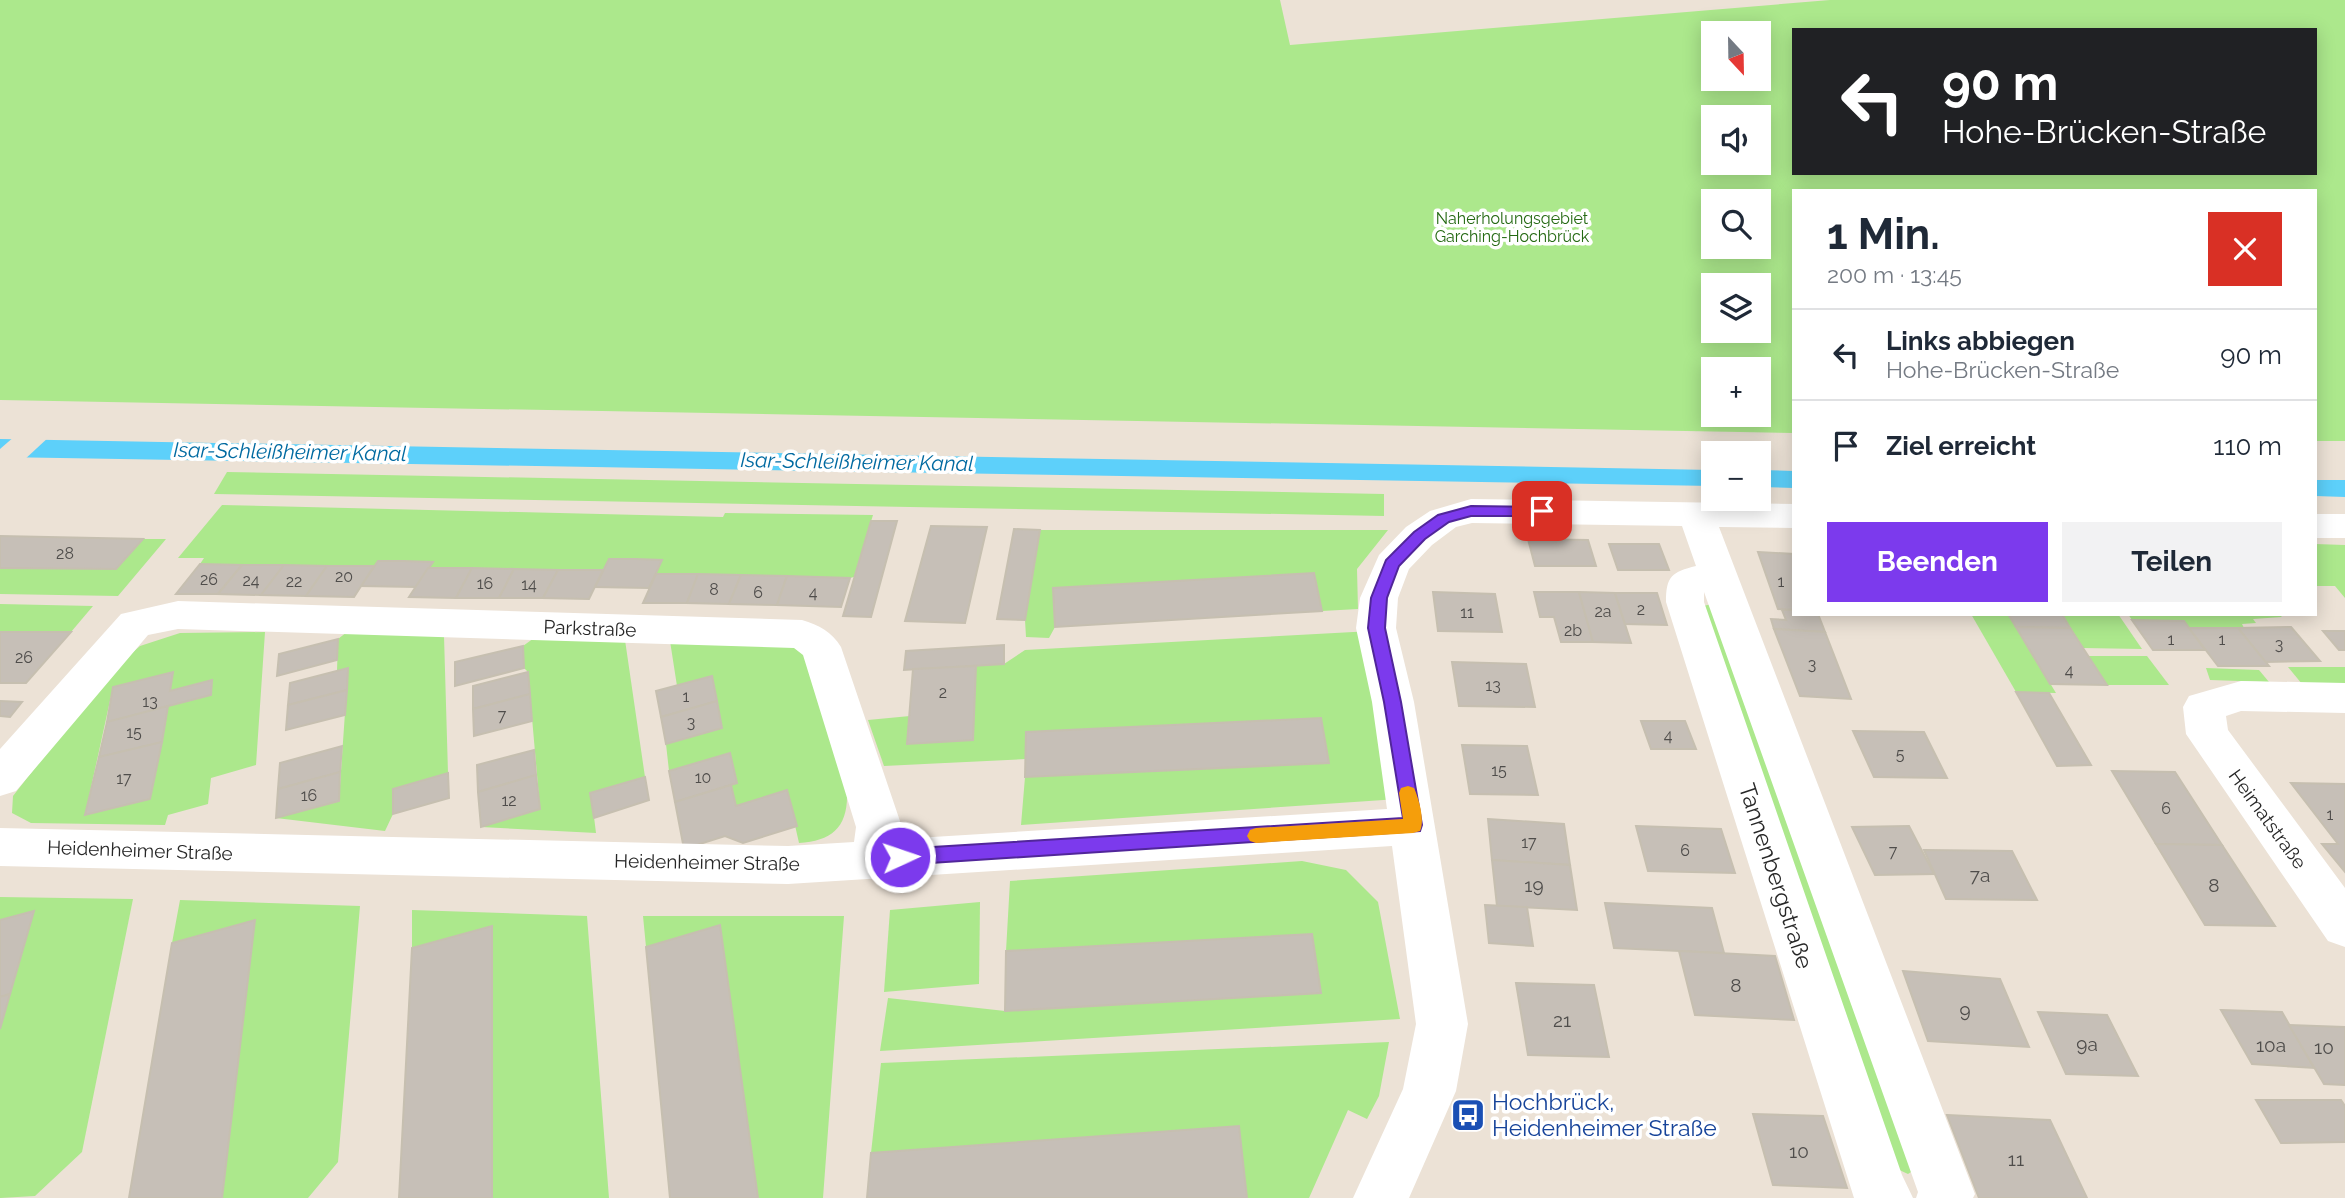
<!DOCTYPE html>
<html lang="de">
<head>
<meta charset="utf-8">
<style>
  :root { --surface:#fff; --page:#f2f2f3; --text:#1f2937; --muted:#747a83; --line:#e0e1e3; --accent:#7c3aed }
  body { margin:0; font-family:Raleway,sans-serif; background:var(--page); color:var(--text); height:100vh; display:flex; flex-direction:column; font-size:26px; white-space:nowrap }
  * { box-sizing:border-box; margin:0 }
  p { font-size:23px; color:var(--muted) }
  .icon { flex:none; width:38px; height:38px; fill:none; stroke:currentColor; stroke-width:2; stroke-linecap:round; stroke-linejoin:round }
  .map { position:relative; flex:1; overflow:hidden }
  .drawer { position:absolute; left:1792px; top:189px; width:525px; height:427px; display:flex; flex-direction:column; background:var(--surface); border-radius:0px; box-shadow:0 4px 18px #0003 }
  .drawer>* { flex:none }
  .top-card { position:absolute; left:1792px; top:28px; width:525px; height:147px; border-radius:0px; box-shadow:0 4px 18px #0003; background:#202124; color:#fff; overflow:hidden }
  .needle { width:46px; rotate:158deg }
  .controls { position:absolute; left:1701px; top:21px; display:grid; gap:14px }
  .controls a { display:grid; place-items:center; width:70px; height:70px; border-radius:0px; background:var(--surface); box-shadow:0 4px 18px #0003; font-size:35px }
  .pin { position:absolute; display:grid; place-items:center; width:60px; height:60px; color:#fff; margin:-30px; border-radius:14px; box-shadow:0 4px 10px #0006 }
  .me { position:absolute; width:77px; margin:-38px; rotate:87deg; stroke-linejoin:round; filter:drop-shadow(0 0 5px #0008) }
  .turn { display:flex; align-items:center; gap:24px; height:147px; padding:0 35px; font-size:32px }
  .turn .icon { width:91px; height:91px; stroke-width:2.5 }
  .turn b { display:block; font-size:49px; line-height:60px }
  .round { display:grid; place-items:center; flex:none; width:74px; height:74px; border-radius:0px; background:var(--page) }
  .headline { display:flex; align-items:center; justify-content:space-between; height:119px; padding:0 35px }
  h1 { font-size:42px; font-weight:700; line-height:52px }
  .action { display:flex; gap:14px; margin-top:auto; padding:14px 35px }
  .action a { flex:1; height:80px; border-radius:0px; background:var(--accent); color:#fff; font-size:28px; font-weight:700; line-height:80px; text-align:center }
  .action a+a { background:var(--page); color:var(--text) }
  ul { padding:0; list-style:none }
  li { display:flex; align-items:center; gap:21px; height:91px; padding:0 35px; border-top:2px solid var(--line) }
  li div { flex:1 }
  li b { display:block; font-size:26px }
  li em { font-style:normal }
  .map>svg:first-child { display:block }
  .green { fill:#ace88c; fill-rule:evenodd }
  .water { fill:#5dd0fa }
  .pier { fill:#ece2d6 }
  .building { fill:#c6bfb7; stroke:#c6bfb0; stroke-width:2 }
  .lines { fill:none; stroke-linecap:round; stroke-linejoin:round }
  .minor { fill:#fff; fill-rule:evenodd }
  .route { fill:#7c3aed; stroke:#51269a; stroke-width:2 }
  .slow { fill:#f59e0b }
  .labels { text-anchor:middle; stroke-width:7; stroke-linejoin:round; paint-order:stroke }
  .far-park-label { font-size:16px; fill:#246912; stroke:#fff }
  .number-label { font-size:16px; fill:#4f4d4b }
  .street-label { font-size:19px; fill:#272727; stroke:#fff }
  .near-number-label { font-size:19px; fill:#4f4d4b }
  .water-label { font-size:21px; font-style:italic; fill:#016aa1; stroke:#fff }
  .near-street-label { font-size:23px; fill:#272727; stroke:#fff }
  .near-transit-label { font-size:23px; fill:#164399; stroke:#fff; text-anchor:start }
</style>
</head>
<body>
<div class="map">
<svg width="2345" height="1198" viewBox="0 0 2345 1198">
  <rect width="100%" height="100%" fill="#ece2d6"/>
  <g class="green">
    <path d="M0 0H1280L1290 45 1830 0H2345V441H2315V191H1794V433L0 400ZM1794 30H2315V173H1794ZM1713 33H1759V79H1713ZM1713 117H1759V163H1713ZM1713 201H1759V247H1713ZM1713 285H1759V331H1713ZM1713 369H1759V415H1713Z"/>
    <polygon points="227,472 1384,494 1384,516 214,494"/>
    <polygon points="222,505 723,517 725,513 873,515 854,577 850,578 656,574 661,560 609,559 603,570 428,568 432,562 378,561 374,566 200,564 204,558 178,558"/>
    <polygon points="1040,530 1388,530 1357,569 1358,609 1322,611 1313,573 1054,588 1055,627 1049,638 1026,637 1025,620"/>
    <polygon points="143,539 166,539 118,596 0,594 0,568 116,569"/>
    <polygon points="2315,544 2345,545 2345,598 2335,586 2315,586"/>
    <polygon points="0,604 93,606 71,632 0,632"/>
    <polygon points="1712,604 1917,1168 1908,1174 1895,1168 1703,606"/>
    <polygon points="1971,614 2008,614 2056,693 2016,692"/>
    <polygon points="2062,614 2118,614 2142,649 2083,648"/>
    <polygon points="2128,614 2279,614 2282,617 2253,619 2256,623 2242,624 2244,628 2189,628 2184,621 2132,620"/>
    <polygon points="1372,631 1398,799 1021,825 1025,777 1329,763 1321,718 1027,732 1026,759 884,766 868,720 910,716 908,744 973,740 976,666 1004,664 1025,650"/>
    <path d="M265 632 256 765 211 778 208 804 168 815 165 825 31 823 12 813 13 796 62 733 125 659 140 646 180 633ZM172 672 170 691 210 695 168 706 162 742 85 815 113 687Z"/>
    <polygon points="347,632 444,636 448,773 393,789 393,814 385,831 276,818 339,800 348,669 337,671 338,639"/>
    <polygon points="534,638 625,640 645,777 591,793 596,833 481,827 540,809 528,672 524,668 523,646"/>
    <path d="M670 641 801 644 847 793C848 827 832 841 799 843L787 790 736 806 731 785 669 771 666 744 722 727 712 677 677 686Z"/>
    <polygon points="2088,656 2147,656 2169,685 2107,685"/>
    <polygon points="2288,667 2345,667 2345,684 2302,684"/>
    <polygon points="2206,668 2259,670 2269,682 2210,680"/>
    <polygon points="1302,861 1346,870 1378,902 1400,1019 880,1051 888,998 1005,1011 1321,993 1312,934 1006,951 1010,881"/>
    <polygon points="0,897 133,899 82,1152 35,1196 0,1198"/>
    <polygon points="180,900 360,906 338,1162 308,1198 222,1198 255,920 172,943"/>
    <polygon points="980,902 979,984 884,992 890,910"/>
    <polygon points="412,910 587,916 609,1198 492,1198 492,926 412,948"/>
    <polygon points="643,916 844,916 823,1198 758,1198 717,926 646,947"/>
    <polygon points="1389,1042 1379,1096 1367,1119 1348,1110 1309,1198 1247,1198 1238,1126 871,1153 881,1063"/>
  </g>
  <g class="water">
    <polygon points="0,439 1713,470 1713,486 0,457"/>
    <polygon points="1759,470 1794,471 1794,488 1759,487"/>
    <polygon points="2315,480 2345,480 2345,497 2315,496"/>
  </g>
  <polygon class="pier" points="15,436 50,436 23,461 0,460 0,449"/>
  <g class="building">
    <polygon points="871,521 897,521 871,617 843,616"/>
    <polygon points="931,526 987,527 965,623 905,621"/>
    <polygon points="1014,529 1040,530 1025,620 997,619"/>
    <polygon points="0,536 143,539 116,569 0,568"/>
    <polygon points="1528,539 1588,540 1596,566 1535,566"/>
    <polygon points="1609,544 1659,544 1669,570 1618,570"/>
    <polygon points="1758,552 1794,554 1794,610 1778,609"/>
    <polygon points="609,559 635,559 662,560 649,588 595,587"/>
    <polygon points="378,561 404,561 433,562 416,587 361,586"/>
    <polygon points="200,564 242,565 218,594 176,594"/>
    <polygon points="242,565 284,565 261,595 218,594"/>
    <polygon points="284,565 327,566 306,596 261,595"/>
    <polygon points="327,566 374,566 354,597 306,596"/>
    <polygon points="428,568 472,568 456,598 409,597"/>
    <polygon points="472,568 514,569 499,598 456,598"/>
    <polygon points="514,569 558,570 543,598 499,598"/>
    <polygon points="558,570 603,570 589,599 543,598"/>
    <polygon points="1314,573 1322,611 1055,627 1053,588"/>
    <polygon points="656,574 698,574 687,603 643,603"/>
    <polygon points="698,574 741,575 729,604 687,603"/>
    <polygon points="741,575 787,576 777,605 729,604"/>
    <polygon points="787,576 850,578 841,607 777,605"/>
    <polygon points="1433,592 1495,594 1502,632 1438,631"/>
    <polygon points="1534,592 1579,592 1593,642 1561,642 1554,617 1540,617"/>
    <polygon points="1579,592 1615,593 1631,643 1593,642"/>
    <polygon points="1615,593 1657,593 1667,625 1625,624"/>
    <polygon points="1782,610 1794,610 1794,614 1818,614 1825,632 1774,629 1771,619 1786,620"/>
    <polygon points="2008,614 2062,614 2070,628 2016,627"/>
    <polygon points="2132,620 2184,621 2205,650 2153,650"/>
    <polygon points="2016,627 2070,628 2107,685 2050,684"/>
    <polygon points="2291,627 2320,661 2265,662 2238,628"/>
    <polygon points="2189,628 2238,628 2269,666 2218,666"/>
    <polygon points="1774,629 1825,632 1851,699 1800,696"/>
    <polygon points="2323,631 2345,631 2345,650 2339,650"/>
    <polygon points="0,632 71,632 26,683 0,683"/>
    <polygon points="338,639 337,660 277,676 279,654"/>
    <polygon points="1004,645 1004,664 904,670 906,651"/>
    <polygon points="523,646 524,668 455,686 455,662"/>
    <polygon points="1452,662 1526,664 1535,707 1459,706"/>
    <polygon points="976,666 973,740 907,744 913,669"/>
    <polygon points="348,668 347,690 288,705 290,683"/>
    <polygon points="173,672 170,691 212,680 211,695 107,722 113,687"/>
    <polygon points="528,672 530,694 473,709 473,686"/>
    <polygon points="712,676 717,701 661,717 656,691"/>
    <polygon points="347,690 345,715 286,730 288,705"/>
    <polygon points="2016,692 2049,693 2091,765 2057,766"/>
    <polygon points="530,694 532,721 474,736 473,709"/>
    <polygon points="0,701 22,702 10,717 0,716"/>
    <polygon points="717,701 722,728 666,744 661,717"/>
    <polygon points="168,706 162,742 99,757 107,722"/>
    <polygon points="1321,718 1329,763 1025,777 1026,732"/>
    <polygon points="1641,721 1685,721 1696,749 1651,749"/>
    <polygon points="1853,731 1924,732 1947,778 1874,777"/>
    <polygon points="162,742 150,799 85,815 99,757"/>
    <polygon points="1462,745 1527,746 1538,795 1470,794"/>
    <polygon points="342,746 340,772 278,789 280,763"/>
    <polygon points="534,750 536,775 478,792 477,765"/>
    <polygon points="730,753 737,783 675,802 669,771"/>
    <polygon points="2112,771 2175,772 2222,845 2156,844"/>
    <polygon points="340,772 339,801 276,818 278,789"/>
    <polygon points="448,773 449,798 393,814 393,789"/>
    <polygon points="536,775 540,809 481,827 478,792"/>
    <polygon points="645,777 649,800 594,818 590,793"/>
    <polygon points="2291,783 2345,784 2345,872 2322,844 2338,844"/>
    <polygon points="731,785 736,806 787,790 797,826 743,843 725,836 684,849 675,802"/>
    <polygon points="1488,819 1564,824 1570,865 1492,860"/>
    <polygon points="1636,826 1721,829 1735,873 1648,871"/>
    <polygon points="1909,826 1934,874 1875,875 1852,827"/>
    <polygon points="2156,844 2222,845 2275,926 2205,925"/>
    <polygon points="1924,850 2012,851 2037,900 1946,899"/>
    <polygon points="1492,860 1570,865 1577,910 1497,906"/>
    <polygon points="1605,903 1712,908 1724,953 1614,948"/>
    <polygon points="1485,905 1527,907 1533,946 1489,943"/>
    <polygon points="34,911 10,994 0,997 0,920"/>
    <polygon points="255,920 222,1198 129,1198 172,943"/>
    <polygon points="720,925 758,1198 670,1198 646,947"/>
    <polygon points="492,926 492,1198 399,1198 412,948"/>
    <polygon points="1312,934 1321,993 1005,1011 1006,951"/>
    <polygon points="1679,951 1775,956 1794,1020 1695,1015"/>
    <polygon points="1903,971 2000,979 2029,1047 1928,1041"/>
    <polygon points="1516,983 1594,985 1609,1057 1528,1055"/>
    <polygon points="10,994 0,1029 0,997"/>
    <polygon points="2221,1010 2282,1012 2314,1068 2252,1064"/>
    <polygon points="2038,1012 2107,1015 2138,1076 2066,1074"/>
    <polygon points="2289,1025 2345,1027 2345,1085 2324,1084"/>
    <polygon points="2256,1100 2341,1100 2345,1106 2345,1142 2281,1143"/>
    <polygon points="1753,1114 1823,1116 1847,1188 1773,1185"/>
    <polygon points="1947,1115 2050,1120 2087,1198 1979,1198"/>
    <polygon points="1239,1126 1247,1198 867,1198 871,1153"/>
  </g>
  <g class="lines">
    <g class="minor">
      <path d="M1471 499 1794 504V528L1719 527 1975 1194 1973 1198H1916L1918 1192 1704 592V602L1902 1175 1913 1198H1854L1666 602C1666 576 1672 572 1696 566L1682 526 1472 523 1456 527 1432 545 1409 569 1398 598 1396 628 1414 702 1468 1024 1456 1091 1409 1198H1353L1403 1089 1416 1024 1392 846 788 884 0 866V828L788 846 854 842 856 827 803 655 794 648 178 629 148 635 16 791 0 796V749L121 614 178 601 802 620C819 625 832 632 841 647L902 827 900 839 1387 809 1372 702 1356 628 1360 598 1379 555 1406 527 1430 511Z"/>
      <rect x="2315" y="514" width="30" height="24"/>
      <polygon points="2241,681 2345,683 2345,713 2241,711 2226,716 2228,730 2345,888 2345,947 2328,941 2186,734 2183,707 2189,696"/>
    </g>
  </g>
  <polygon class="route" points="1471,506 1542,507 1549,511 1542,516 1471,516 1449,522 1425,539 1399,566 1387,598 1385,628 1401,702 1422,825 1420,831 900,865 893,863 890,857 893,852 900,849 1403,818 1384,702 1368,628 1371,598 1386,560 1414,532 1438,515"/>
  <path class="slow" d="M1408 786 1414 788C1419 799 1425 820 1420 831L1413 833 1256 843 1250 841 1247 836 1250 830 1256 828 1403 819 1399 793 1401 788Z"/>
  <defs>
    <g id="bus-square" transform="scale(1.75)"><rect x="-9" y="-9" width="18" height="18" rx="4" fill="#1a4fb4" stroke="#fff"/><path d="M-5-6H5V4H4V6H2V4H-2V6H-4V4H-5ZM-3.5-4V0h7V-4ZM-3.5 1.2v1.5H-2V1.2ZM2 1.2v1.5H3.5V1.2Z" fill="#fff"/></g>
  </defs>
  <g fill-rule="evenodd">
    <use href="#bus-square" x="1468" y="1115"/>
  </g>
  <g class="labels">
    <g class="far-park-label">
      <text x="1512" y="224">Naherholungsgebiet<tspan x="1512" dy="18">Garching-Hochbrück</tspan></text>
    </g>
    <g class="number-label">
      <text x="65" y="559">28</text>
      <text x="344" y="582">20</text>
      <text x="209" y="585">26</text>
      <text x="251" y="586">24</text>
      <text x="294" y="587">22</text>
      <text x="1781" y="587">1</text>
      <text x="485" y="589">16</text>
      <text x="529" y="590">14</text>
      <text x="714" y="595">8</text>
      <text x="758" y="598">6</text>
      <text x="813" y="598">4</text>
      <text x="1641" y="615">2</text>
      <text x="1603" y="617">2a</text>
      <text x="1467" y="618">11</text>
      <text x="1573" y="636">2b</text>
      <text x="2171" y="645">1</text>
      <text x="2222" y="645">1</text>
      <text x="2279" y="650">3</text>
      <text x="24" y="663">26</text>
      <text x="1812" y="670">3</text>
      <text x="2069" y="676">4</text>
      <text x="1493" y="691">13</text>
      <text x="943" y="698">2</text>
      <text x="686" y="702">1</text>
      <text x="150" y="707">13</text>
      <text x="502" y="721">7</text>
      <text x="691" y="728">3</text>
      <text x="134" y="738">15</text>
      <text x="1668" y="741">4</text>
      <text x="1900" y="760">5</text>
      <text x="1499" y="776">15</text>
      <text x="703" y="783">10</text>
      <text x="124" y="784">17</text>
      <text x="309" y="801">16</text>
      <text x="509" y="806">12</text>
      <text x="2166" y="814">6</text>
      <text x="2330" y="820">1</text>
      <text x="1529" y="848">17</text>
      <text x="1685" y="856">6</text>
      <text x="1893" y="857">7</text>
    </g>
    <g class="street-label">
      <text transform="translate(590 628) rotate(2)" y="7">Parkstraße</text>
      <text transform="translate(2268 819) rotate(54)" y="7">Heimatstraße</text>
      <text transform="translate(140 850) rotate(2)" y="7">Heidenheimer Straße</text>
      <text transform="translate(707 862) rotate(1)" y="7">Heidenheimer Straße</text>
    </g>
    <g class="near-number-label">
      <text x="1980" y="882">7a</text>
      <text x="1534" y="892">19</text>
      <text x="2214" y="892">8</text>
      <text x="1736" y="992">8</text>
      <text x="1965" y="1017">9</text>
      <text x="1562" y="1027">21</text>
      <text x="2087" y="1051">9a</text>
      <text x="2271" y="1052">10a</text>
      <text x="2324" y="1054">10</text>
      <text x="1799" y="1158">10</text>
      <text x="2016" y="1166">11</text>
    </g>
    <g class="water-label">
      <text transform="translate(290 452) rotate(1)" y="7">Isar-Schleißheimer Kanal</text>
      <text transform="translate(857 462) rotate(1)" y="7">Isar-Schleißheimer Kanal</text>
    </g>
    <g class="near-street-label">
      <text transform="translate(1776 876) rotate(72)" y="8">Tannenbergstraße</text>
    </g>
    <g class="near-transit-label">
      <text x="1492" y="1110">Hochbrück,<tspan x="1492" dy="26">Heidenheimer Straße</tspan></text>
    </g>
  </g>
</svg>
<div class="controls">
<a><svg class="needle" viewBox="-14 -14 28 28"><path d="M0-13l5 13h-10z" fill="#e53935"/><path d="M0 13l5-13h-10z" fill="#747a83"/></svg></a>
<a><svg class="icon" aria-label="sound" viewBox="0 0 24 24"><path d="M4 9h4l5-4v14l-5-4H4zM17 9q2 3 0 6"/></svg></a>
<a><svg class="icon" aria-label="search" viewBox="0 0 24 24"><circle cx="10" cy="10" r="6"/><path d="M15 15l6 6"/></svg></a>
<a><svg class="icon" aria-label="layers" viewBox="0 0 24 24"><path d="M12 4l9 5-9 5-9-5zM3 14l9 5 9-5"/></svg></a>
<a>+</a>
<a>−</a>
</div>
<div class="pin" style="left:1542px;top:511px;background:#d93025"><svg class="icon" aria-label="arrive" viewBox="0 0 24 24"><path d="M6 21V4h12l-3 4 3 4H6"/></svg></div>
<svg class="me" style="left:900px;top:857px" viewBox="-20 -20 40 40"><circle r="17" fill="#7c3aed" stroke="#fff" stroke-width="3"/><path d="M0-11L8 9 0 5-8 9z" fill="#fff"/></svg>
<div class="top-card">
<div class="turn"><svg class="icon" aria-label="left" viewBox="0 0 24 24"><path d="M17 20v-9H6M10 6l-5 5 5 5"/></svg><div><b>90 m</b>Hohe-Brücken-Straße</div></div>
</div>
<section class="drawer">
<div class="headline"><div><h1>1 Min.</h1><p>200 m · 13:45</p></div><a class="round" style="background:#d93025;color:#fff"><svg class="icon" aria-label="close" viewBox="0 0 24 24"><path d="M6 6l12 12M18 6L6 18"/></svg></a></div>
<ul>
<li><svg class="icon" aria-label="left" viewBox="0 0 24 24"><path d="M17 20v-9H6M10 6l-5 5 5 5"/></svg><div><b>Links abbiegen</b><p>Hohe-Brücken-Straße</p></div><em>90 m</em></li>
<li><svg class="icon" aria-label="arrive" viewBox="0 0 24 24"><path d="M6 21V4h12l-3 4 3 4H6"/></svg><div><b>Ziel erreicht</b></div><em>110 m</em></li>
</ul>
<div class="action"><a>Beenden</a><a>Teilen</a></div>
</section>
</div>
</body>
</html>
